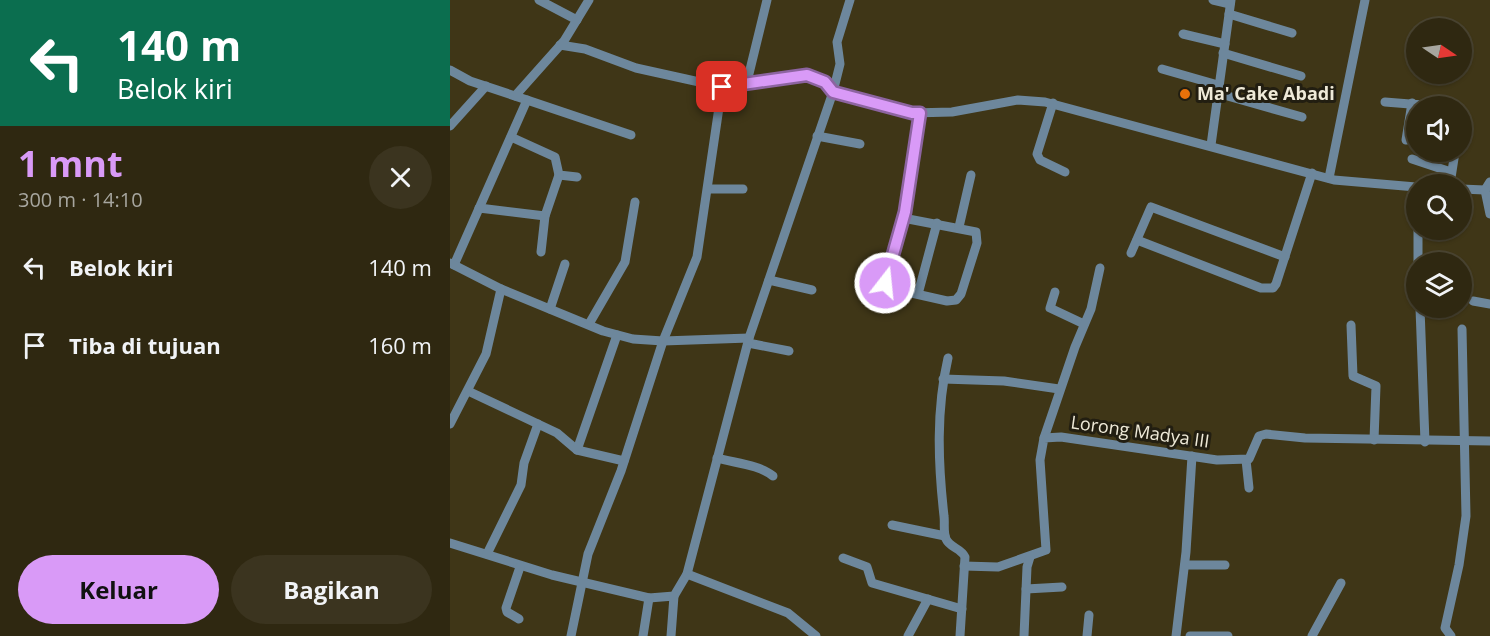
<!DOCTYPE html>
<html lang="id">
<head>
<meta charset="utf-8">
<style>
  :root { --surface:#2f2811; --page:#3b341f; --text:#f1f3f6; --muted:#a7a69f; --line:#4a4431; --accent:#d99af7 }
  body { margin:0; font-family:"Open Sans",sans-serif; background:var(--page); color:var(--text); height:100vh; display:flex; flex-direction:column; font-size:22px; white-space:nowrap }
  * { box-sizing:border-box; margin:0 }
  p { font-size:20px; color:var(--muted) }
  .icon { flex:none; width:33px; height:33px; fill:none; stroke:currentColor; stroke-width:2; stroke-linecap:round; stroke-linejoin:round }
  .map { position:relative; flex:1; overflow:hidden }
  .drawer { display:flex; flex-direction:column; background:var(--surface); width:450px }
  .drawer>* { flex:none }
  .hud { background:#0b6e4f; color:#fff; overflow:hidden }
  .needle { width:39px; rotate:103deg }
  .controls { position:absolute; left:956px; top:18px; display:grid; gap:12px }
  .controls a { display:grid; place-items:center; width:66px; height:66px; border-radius:50%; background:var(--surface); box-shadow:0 2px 4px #0004,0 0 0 2px var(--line); font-size:30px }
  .pin { position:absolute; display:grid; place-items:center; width:51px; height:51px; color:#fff; margin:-26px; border-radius:12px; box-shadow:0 3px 9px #0006 }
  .me { position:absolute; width:66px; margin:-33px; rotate:16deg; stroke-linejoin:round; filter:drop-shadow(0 0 4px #0008) }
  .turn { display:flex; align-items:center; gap:21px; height:126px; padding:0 18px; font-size:27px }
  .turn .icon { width:78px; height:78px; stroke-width:2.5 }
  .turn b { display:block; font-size:42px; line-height:51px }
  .round { display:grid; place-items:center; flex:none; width:63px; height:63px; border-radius:32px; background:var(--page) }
  .head { display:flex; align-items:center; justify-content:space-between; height:102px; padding:0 18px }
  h1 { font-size:36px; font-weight:700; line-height:45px; color:var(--accent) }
  .button { display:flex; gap:12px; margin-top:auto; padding:12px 18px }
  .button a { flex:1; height:69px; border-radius:36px; background:var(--accent); color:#111; font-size:24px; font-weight:700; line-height:69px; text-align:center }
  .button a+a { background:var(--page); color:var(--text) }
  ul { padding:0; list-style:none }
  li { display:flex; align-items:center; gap:18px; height:78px; padding:0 18px }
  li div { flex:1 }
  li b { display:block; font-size:22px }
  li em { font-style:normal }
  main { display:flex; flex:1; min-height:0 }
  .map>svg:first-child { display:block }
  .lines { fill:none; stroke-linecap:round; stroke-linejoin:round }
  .street { stroke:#6d879c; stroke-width:9 }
  .route-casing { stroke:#8d64a1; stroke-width:15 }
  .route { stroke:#d99af7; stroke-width:10 }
  .food-dot { fill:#e8710a; stroke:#221e11; stroke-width:2 }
  .labels { text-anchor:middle; stroke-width:6; stroke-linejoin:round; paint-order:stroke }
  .poi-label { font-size:18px; font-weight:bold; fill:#efead8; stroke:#221e11; text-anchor:start }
  .street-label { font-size:18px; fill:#efead8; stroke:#221e11 }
</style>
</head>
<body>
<main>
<section class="drawer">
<div class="hud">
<div class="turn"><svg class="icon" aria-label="left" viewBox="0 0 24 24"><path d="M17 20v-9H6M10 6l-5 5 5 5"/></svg><div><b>140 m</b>Belok kiri</div></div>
</div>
<div class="head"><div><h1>1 mnt</h1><p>300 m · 14:10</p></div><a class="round"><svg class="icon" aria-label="close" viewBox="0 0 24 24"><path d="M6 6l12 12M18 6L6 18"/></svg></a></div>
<ul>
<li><svg class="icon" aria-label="left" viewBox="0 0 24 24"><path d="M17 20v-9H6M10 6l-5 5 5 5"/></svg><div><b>Belok kiri</b></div><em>140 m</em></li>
<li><svg class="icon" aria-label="arrive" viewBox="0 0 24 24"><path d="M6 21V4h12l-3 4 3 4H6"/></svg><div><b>Tiba di tujuan</b></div><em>160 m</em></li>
</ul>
<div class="button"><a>Keluar</a><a>Bagikan</a></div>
</section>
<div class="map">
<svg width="1040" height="636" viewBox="0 0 1040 636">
  <rect width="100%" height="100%" fill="#3f3617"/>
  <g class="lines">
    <g class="street">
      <polyline points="89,0 127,20"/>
      <polyline points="763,0 780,4"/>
      <polyline points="779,14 842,33"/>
      <polyline points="733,34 775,44"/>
      <polyline points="110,45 135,49 186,68 272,87 357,75 375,83 383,92"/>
      <polyline points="773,53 851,76"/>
      <polyline points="712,69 768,85"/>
      <polyline points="0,70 20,81 77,100 4,265"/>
      <polyline points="296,86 317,0"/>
      <polyline points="383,92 390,64 387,42 400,0"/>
      <polyline points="767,93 852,117"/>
      <polyline points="65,96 114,41 139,0"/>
      <polyline points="77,100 181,135"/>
      <polyline points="935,102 985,106"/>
      <polyline points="603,103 587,154 590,160 615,172"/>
      <polyline points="1011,111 1011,126"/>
      <polyline points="0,126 36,86"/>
      <polyline points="367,136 410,144"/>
      <polyline points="61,137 105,157 109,175 127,177"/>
      <polyline points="956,140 962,103"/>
      <polyline points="761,145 781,0"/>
      <polyline points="962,159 1001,172"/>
      <polyline points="879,178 915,0"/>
      <polyline points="1000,184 1005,152"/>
      <polyline points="258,189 293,189"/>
      <polyline points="1011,189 1035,190 1040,182"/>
      <polyline points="1035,190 1040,214"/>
      <polyline points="29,208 95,216"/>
      <polyline points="453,218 526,232 527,243 511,294 506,300 497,301 435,287 435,283 453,218 455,212 470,113"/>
      <polyline points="509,227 521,175"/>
      <polyline points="687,240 811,288 823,288 826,284 862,173"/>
      <polyline points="91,252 95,216 109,175"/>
      <polyline points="681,253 701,207 835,257"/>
      <polyline points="968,262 968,230"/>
      <polyline points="0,263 51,289 153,331 183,339 213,341 299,338"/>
      <polyline points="319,280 362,290"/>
      <polyline points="605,292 600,308 634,324"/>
      <polyline points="468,294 487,223"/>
      <polyline points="1023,301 1040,304"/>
      <polyline points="970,308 975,442"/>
      <polyline points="100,309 115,264"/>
      <polyline points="139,324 175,262 185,202"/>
      <polyline points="901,325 903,376 926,386 924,440"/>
      <polyline points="298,343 339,351"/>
      <path d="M498 358C486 410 488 463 494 516 495 523 493 532 496 539 500 548 511 548 515 557L510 636"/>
      <polyline points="493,379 554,381 609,389"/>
      <polyline points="18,391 107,433 127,450 174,461"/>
      <polyline points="0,424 36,354 51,289"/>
      <polyline points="594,438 625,347 641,309 650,268"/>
      <polyline points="127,450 167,335"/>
      <path d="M267 458C285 463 310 465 323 476"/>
      <polyline points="796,460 799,488"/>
      <polyline points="442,525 495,536"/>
      <polyline points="0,543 102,575 199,598 224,596 237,574 299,338 383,92 462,113 502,112 568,100 595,102 884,180 966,187"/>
      <polyline points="37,554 71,485 74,463 88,424"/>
      <polyline points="393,558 417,567 422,583 512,609"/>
      <polyline points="735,565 775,565"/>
      <polyline points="514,566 548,567 596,550 590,460 594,438 611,437 767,460 799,459 809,436 816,434 855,438 1040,441"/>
      <polyline points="237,574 338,613 366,636"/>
      <polyline points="576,589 612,587"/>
      <polyline points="69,619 57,612 56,608 70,567"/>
      <polyline points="121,636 138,554 171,471 213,341 247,257 272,87"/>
      <polyline points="193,636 199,598"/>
      <polyline points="221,636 224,596"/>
      <polyline points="458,636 478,599"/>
      <polyline points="574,636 577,567 580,557"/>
      <polyline points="637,636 639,615"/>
      <polyline points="726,636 736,552 742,456"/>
      <polyline points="740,636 778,636"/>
      <polyline points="862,636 891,583"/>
      <polyline points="1001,636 995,628 1009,565 1016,516 1012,329"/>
    </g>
  </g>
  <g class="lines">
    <g class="route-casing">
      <polyline id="route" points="272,87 357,75 375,82 383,92 462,113 470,113 455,212 435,283"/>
    </g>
    <use href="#route" class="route"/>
  </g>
  <circle class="food-dot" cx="735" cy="94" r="6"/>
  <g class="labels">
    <g class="poi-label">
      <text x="747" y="100">Ma' Cake Abadi</text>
    </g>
    <g class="street-label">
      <text transform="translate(690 432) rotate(8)" y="6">Lorong Madya III</text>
    </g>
  </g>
</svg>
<div class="controls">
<a><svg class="needle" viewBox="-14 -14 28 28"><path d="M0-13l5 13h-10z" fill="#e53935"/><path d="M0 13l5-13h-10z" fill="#a7a69f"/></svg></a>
<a><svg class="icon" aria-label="sound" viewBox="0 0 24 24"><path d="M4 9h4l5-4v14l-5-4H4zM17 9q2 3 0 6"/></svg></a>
<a><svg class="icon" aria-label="search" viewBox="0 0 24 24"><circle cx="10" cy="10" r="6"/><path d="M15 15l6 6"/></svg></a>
<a><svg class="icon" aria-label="layers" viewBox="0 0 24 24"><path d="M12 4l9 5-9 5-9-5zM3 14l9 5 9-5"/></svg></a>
</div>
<div class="pin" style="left:272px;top:87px;background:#d93025"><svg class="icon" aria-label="arrive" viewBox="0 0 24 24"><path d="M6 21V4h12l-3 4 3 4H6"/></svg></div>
<svg class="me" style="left:435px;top:283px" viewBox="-20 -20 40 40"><circle r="17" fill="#d99af7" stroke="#fff" stroke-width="3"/><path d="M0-11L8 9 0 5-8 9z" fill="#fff"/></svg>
</div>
</main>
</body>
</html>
